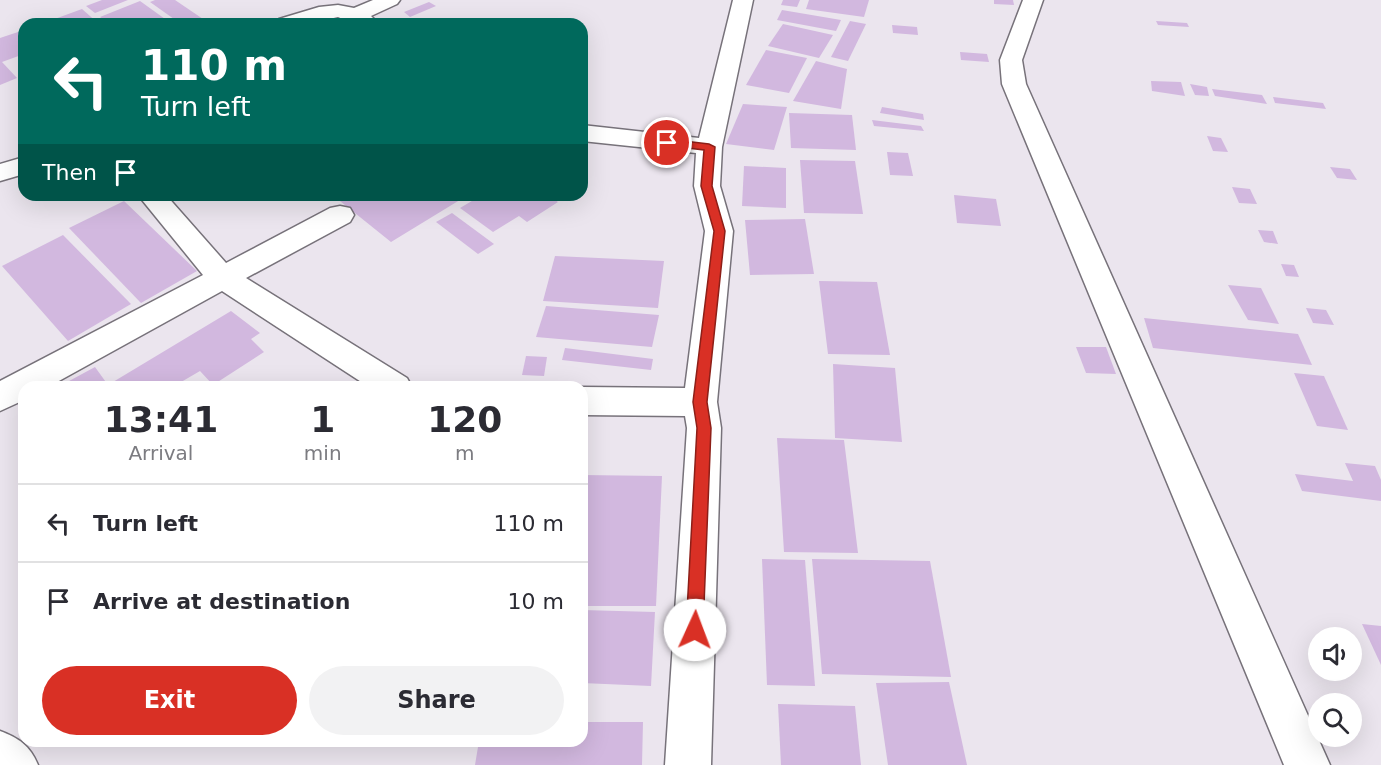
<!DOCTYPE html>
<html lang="en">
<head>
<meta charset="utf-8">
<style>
  :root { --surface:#fff; --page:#f2f2f3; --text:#2b2b33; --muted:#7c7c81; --line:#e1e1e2; --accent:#d93025 }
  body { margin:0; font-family:"DejaVu Sans",sans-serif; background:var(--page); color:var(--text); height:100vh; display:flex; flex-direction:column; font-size:22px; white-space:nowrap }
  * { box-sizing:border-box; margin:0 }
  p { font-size:20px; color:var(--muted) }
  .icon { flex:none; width:33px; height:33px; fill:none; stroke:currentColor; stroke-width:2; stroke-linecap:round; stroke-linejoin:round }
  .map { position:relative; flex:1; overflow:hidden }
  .panel { position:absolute; left:18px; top:381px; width:570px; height:366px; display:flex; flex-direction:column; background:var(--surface); border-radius:18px; box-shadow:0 6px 24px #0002 }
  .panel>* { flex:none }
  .banner { position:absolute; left:18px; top:18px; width:570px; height:183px; border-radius:18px; box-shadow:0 6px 24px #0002; background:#00695c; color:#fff; overflow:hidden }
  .fabs { position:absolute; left:1308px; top:627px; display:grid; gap:12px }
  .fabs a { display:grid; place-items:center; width:54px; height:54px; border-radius:50%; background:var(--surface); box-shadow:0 6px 24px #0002; font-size:30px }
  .pin { position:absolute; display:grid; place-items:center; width:51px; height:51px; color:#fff; margin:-26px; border:3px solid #fff; border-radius:50%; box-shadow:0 2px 6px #0007 }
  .me { position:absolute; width:66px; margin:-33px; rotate:2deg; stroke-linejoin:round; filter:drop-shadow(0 0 4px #0008) }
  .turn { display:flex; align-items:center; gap:21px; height:126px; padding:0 24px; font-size:27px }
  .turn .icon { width:78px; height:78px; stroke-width:2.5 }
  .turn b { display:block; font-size:42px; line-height:51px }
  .then { display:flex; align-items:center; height:57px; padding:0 24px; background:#0003; gap:12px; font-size:22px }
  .eta { display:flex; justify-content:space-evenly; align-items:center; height:102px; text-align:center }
  .eta b { font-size:36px; font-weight:700; line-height:42px }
  .action { display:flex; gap:12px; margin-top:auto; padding:12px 24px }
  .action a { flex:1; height:69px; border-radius:36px; background:var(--accent); color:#fff; font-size:24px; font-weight:700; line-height:69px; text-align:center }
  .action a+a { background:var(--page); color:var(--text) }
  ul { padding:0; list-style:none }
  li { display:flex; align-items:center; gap:18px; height:78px; padding:0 24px; border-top:2px solid var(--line) }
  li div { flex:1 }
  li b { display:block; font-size:22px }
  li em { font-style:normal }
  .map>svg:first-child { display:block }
  .building { fill:#d2b8df }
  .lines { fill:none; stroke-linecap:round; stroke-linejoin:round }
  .minor-casing { stroke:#77727a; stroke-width:3 }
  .minor { fill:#fff; fill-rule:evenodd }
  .route { fill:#d93025; stroke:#8d1f18; stroke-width:1.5 }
</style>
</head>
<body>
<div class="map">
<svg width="1381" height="765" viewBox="0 0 1381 765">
  <rect width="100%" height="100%" fill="#ebe5ee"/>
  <g class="building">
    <polygon points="102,0 128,0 95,13 86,6"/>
    <polygon points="155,0 175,0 203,19 191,24 181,24 150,2"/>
    <polygon points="783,0 800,0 797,7 781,5"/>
    <polygon points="809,0 869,0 864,17 806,9"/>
    <polygon points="994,0 1013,0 1014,5 994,4"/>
    <polygon points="140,1 172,24 110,24 100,17"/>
    <polygon points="429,2 436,6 410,17 404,12"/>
    <polygon points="82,9 99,24 41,24"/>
    <polygon points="782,10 841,20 836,31 777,20"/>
    <polygon points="850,21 866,24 848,61 831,57"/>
    <polygon points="1156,21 1187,23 1189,27 1158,25"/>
    <polygon points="783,24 833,35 819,58 768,46"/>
    <polygon points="892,25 917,27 918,35 893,33"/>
    <polygon points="24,30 24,54 2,62 17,78 0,85 0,38"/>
    <polygon points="766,50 807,58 789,93 746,85"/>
    <polygon points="960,52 987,54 989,62 961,60"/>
    <polygon points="816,61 847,69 841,109 793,101"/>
    <polygon points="1151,81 1181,82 1185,96 1152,91"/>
    <polygon points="1190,84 1207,87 1209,96 1195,95"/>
    <polygon points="1212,89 1262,95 1267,104 1215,96"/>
    <polygon points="1273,97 1323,103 1326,109 1275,103"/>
    <polygon points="743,104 787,107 774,150 726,144"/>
    <polygon points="882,107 923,114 924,120 880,113"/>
    <polygon points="789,113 852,115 856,150 791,148"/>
    <polygon points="872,120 921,126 924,131 874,126"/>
    <polygon points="1207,136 1221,138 1228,152 1213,151"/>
    <polygon points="887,152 908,153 913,176 890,175"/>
    <polygon points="800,160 855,161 863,214 804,213"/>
    <polygon points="744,166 786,168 786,208 742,206"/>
    <polygon points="1330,167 1350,169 1357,180 1337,178"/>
    <polygon points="1232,187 1250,189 1257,204 1239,203"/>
    <polygon points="339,195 404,195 409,198 414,195 468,195 391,242 335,197"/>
    <polygon points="482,195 548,195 558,202 527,222 519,216 493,232 460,208"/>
    <polygon points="954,195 996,199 1001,226 957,223"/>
    <polygon points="124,201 197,271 141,303 69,228"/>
    <polygon points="452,213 494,244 478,254 436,222"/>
    <polygon points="805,219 814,274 750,275 745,220"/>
    <polygon points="1258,230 1273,231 1278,244 1264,242"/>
    <polygon points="63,235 131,304 68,341 2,266"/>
    <polygon points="555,256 664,261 658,308 543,301"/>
    <polygon points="1281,264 1294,265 1299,277 1286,276"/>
    <polygon points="819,281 877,282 890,355 828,354"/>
    <polygon points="1228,285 1261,288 1279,324 1248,320"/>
    <polygon points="546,306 659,315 652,347 536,337"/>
    <polygon points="1306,308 1326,310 1334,325 1313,323"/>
    <polygon points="231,311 260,333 251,339 264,352 213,385 200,371 176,385 178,387 58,387 95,367 108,385"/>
    <polygon points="1144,318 1298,334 1312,365 1153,348"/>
    <polygon points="1076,347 1106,347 1116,374 1086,373"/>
    <polygon points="565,348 653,359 651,370 562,360"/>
    <polygon points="526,356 547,357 544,376 522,375"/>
    <polygon points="833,364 895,368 902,442 835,438"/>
    <polygon points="1294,373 1324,376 1348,430 1317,426"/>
    <polygon points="777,438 844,440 858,553 784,552"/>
    <polygon points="1345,463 1375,466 1381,480 1381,501 1302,491 1295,474 1353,481"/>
    <polygon points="582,475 662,476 656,606 582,606"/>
    <polygon points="762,559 805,560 815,686 767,685"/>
    <polygon points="812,559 930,561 951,677 822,674"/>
    <polygon points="582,610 655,612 651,686 582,683"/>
    <polygon points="1362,624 1381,626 1381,665"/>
    <polygon points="949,682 967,765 888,765 876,683"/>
    <polygon points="778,704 855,706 861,765 781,765"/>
    <polygon points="582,722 643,722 642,765 475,765 479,741 582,741"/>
  </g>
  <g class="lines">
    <g class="minor-casing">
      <g id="minor">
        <polygon points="373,0 400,0 397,4 371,16 379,24 354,24 338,17 307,24 276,24 279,19 319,7 338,5 354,8"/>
        <polygon points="733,0 753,0 722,147 720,186 733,231 717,402 721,428 711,765 665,765 687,428 685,416 582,415 582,387 685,388 705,231 694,186 696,153 582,141 582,125 699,138"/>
        <polygon points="1023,0 1043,0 1022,60 1026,84 1330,765 1284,765 1002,84 1000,60"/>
        <polygon points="24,157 24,174 0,181 0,164"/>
        <polygon points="138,195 166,195 226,263 330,208 340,206 350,208 354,215 350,222 246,278 407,378 412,387 369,387 222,291 48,387 24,387 24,400 0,411 0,381 203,275"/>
        <path d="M0 731C19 738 30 746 38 765H0Z"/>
      </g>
    </g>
    <use href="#minor" class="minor"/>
  </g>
  <polygon class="route" points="667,139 709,144 715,147 712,186 725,231 707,402 711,428 703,630 701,636 695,639 689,636 686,630 697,428 693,402 714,231 701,186 704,150 663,145 663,140"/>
</svg>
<div class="fabs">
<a><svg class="icon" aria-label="sound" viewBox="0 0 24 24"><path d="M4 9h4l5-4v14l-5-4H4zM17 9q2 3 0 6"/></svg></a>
<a><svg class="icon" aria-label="search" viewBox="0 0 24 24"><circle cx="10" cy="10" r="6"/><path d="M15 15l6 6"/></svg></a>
</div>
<div class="pin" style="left:667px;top:143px;background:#d93025"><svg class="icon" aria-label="arrive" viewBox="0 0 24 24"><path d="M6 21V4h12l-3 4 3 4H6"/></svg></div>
<svg class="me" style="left:695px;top:630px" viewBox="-20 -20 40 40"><circle r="19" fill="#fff"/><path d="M0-13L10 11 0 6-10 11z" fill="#d93025"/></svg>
<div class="banner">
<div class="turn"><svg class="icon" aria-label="left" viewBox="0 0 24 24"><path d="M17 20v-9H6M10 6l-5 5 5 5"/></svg><div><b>110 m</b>Turn left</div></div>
<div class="then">Then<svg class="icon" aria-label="arrive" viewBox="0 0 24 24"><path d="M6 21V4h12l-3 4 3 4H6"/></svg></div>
</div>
<section class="panel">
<div class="eta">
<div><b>13:41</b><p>Arrival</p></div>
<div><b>1</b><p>min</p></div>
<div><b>120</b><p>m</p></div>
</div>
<ul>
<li><svg class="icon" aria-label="left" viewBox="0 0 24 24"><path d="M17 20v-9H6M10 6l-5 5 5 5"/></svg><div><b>Turn left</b></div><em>110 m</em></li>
<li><svg class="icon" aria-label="arrive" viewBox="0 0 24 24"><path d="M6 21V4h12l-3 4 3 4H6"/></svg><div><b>Arrive at destination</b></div><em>10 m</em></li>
</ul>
<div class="action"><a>Exit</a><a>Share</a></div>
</section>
</div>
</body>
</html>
